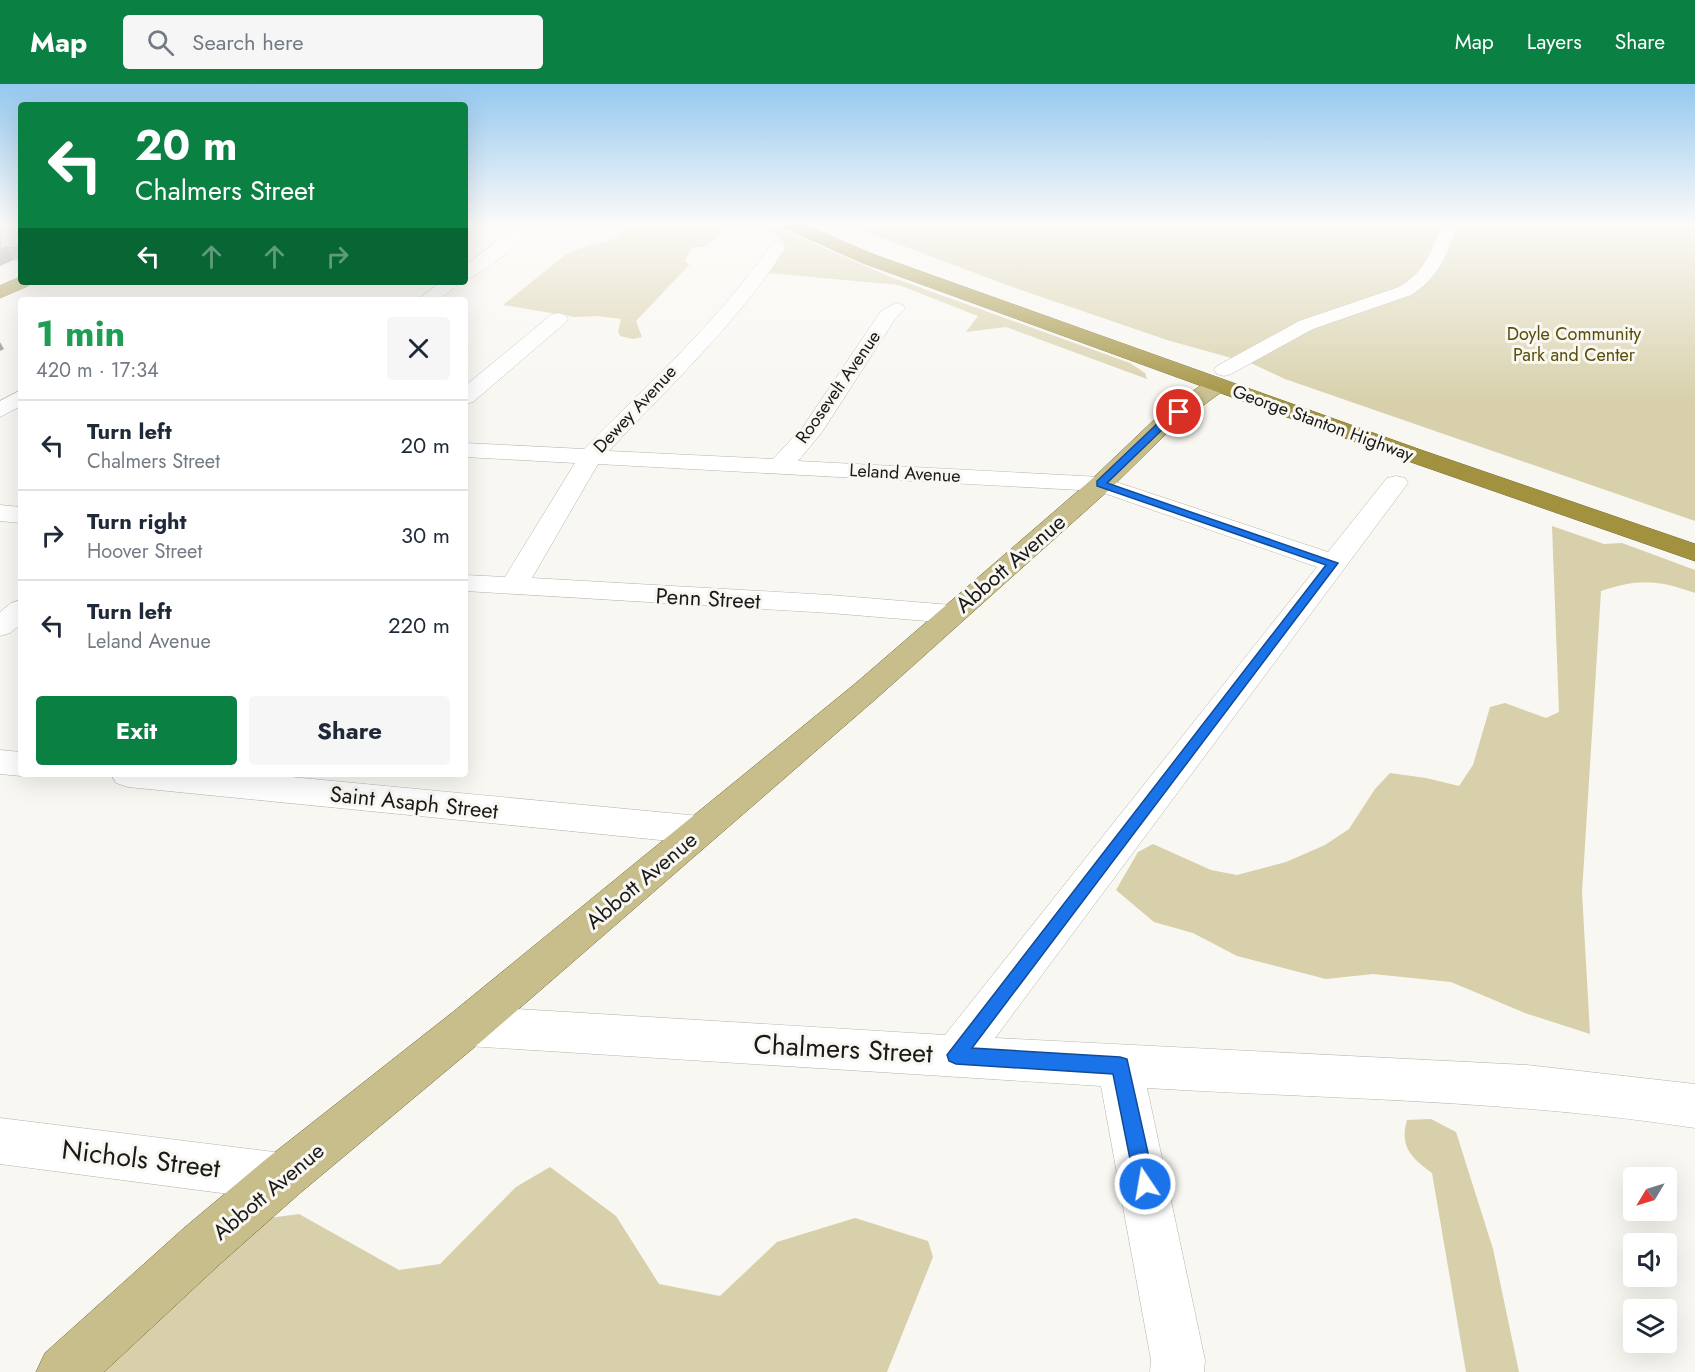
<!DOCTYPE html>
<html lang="en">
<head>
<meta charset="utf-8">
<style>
  :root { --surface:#fff; --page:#f6f6f7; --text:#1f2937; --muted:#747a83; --line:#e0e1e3; --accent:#0b8043 }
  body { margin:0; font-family:Jost,sans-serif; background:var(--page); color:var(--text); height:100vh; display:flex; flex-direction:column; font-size:22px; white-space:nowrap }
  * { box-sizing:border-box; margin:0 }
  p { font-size:20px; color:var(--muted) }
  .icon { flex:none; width:33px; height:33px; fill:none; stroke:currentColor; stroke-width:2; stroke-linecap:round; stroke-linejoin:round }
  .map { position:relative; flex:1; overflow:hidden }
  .panel { position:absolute; left:18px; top:213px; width:450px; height:480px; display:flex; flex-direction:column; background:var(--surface); border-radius:6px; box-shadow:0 6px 24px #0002 }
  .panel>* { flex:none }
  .guide { position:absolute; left:18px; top:18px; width:450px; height:183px; border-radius:6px; box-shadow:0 6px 24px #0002; background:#0b8043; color:#fff; overflow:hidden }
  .needle { width:39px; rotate:232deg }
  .buttons { position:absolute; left:1623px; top:1083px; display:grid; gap:12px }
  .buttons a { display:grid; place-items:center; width:54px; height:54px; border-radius:6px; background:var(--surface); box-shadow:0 6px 24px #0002; font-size:30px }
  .pin { position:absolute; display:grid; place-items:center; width:51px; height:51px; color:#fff; margin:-26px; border:3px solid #fff; border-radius:50%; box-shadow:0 2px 6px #0007 }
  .me { position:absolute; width:66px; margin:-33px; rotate:348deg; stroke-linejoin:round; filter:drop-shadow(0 0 4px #0008) }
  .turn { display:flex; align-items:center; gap:21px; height:126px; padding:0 18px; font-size:27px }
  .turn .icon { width:78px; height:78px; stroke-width:2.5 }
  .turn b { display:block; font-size:42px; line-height:51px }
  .lanes { display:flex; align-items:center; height:57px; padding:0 18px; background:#0003; justify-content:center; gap:30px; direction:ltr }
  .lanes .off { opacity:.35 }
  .round { display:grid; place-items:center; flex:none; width:63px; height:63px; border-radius:6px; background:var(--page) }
  .summary { display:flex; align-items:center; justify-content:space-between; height:102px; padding:0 18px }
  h1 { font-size:36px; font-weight:700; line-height:45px; color:#1e9e55 }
  .button { display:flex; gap:12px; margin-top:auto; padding:12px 18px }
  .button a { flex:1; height:69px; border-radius:6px; background:var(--accent); color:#fff; font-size:24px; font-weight:700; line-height:69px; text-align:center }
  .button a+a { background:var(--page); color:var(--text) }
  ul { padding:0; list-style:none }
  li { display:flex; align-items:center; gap:18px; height:90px; padding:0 18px; border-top:2px solid var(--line) }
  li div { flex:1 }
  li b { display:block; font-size:22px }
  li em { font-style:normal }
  header { display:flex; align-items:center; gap:36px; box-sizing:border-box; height:84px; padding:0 30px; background:var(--accent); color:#fff }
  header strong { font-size:28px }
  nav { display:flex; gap:33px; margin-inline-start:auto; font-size:21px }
  .search { width:420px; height:54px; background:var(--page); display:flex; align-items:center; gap:15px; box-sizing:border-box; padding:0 21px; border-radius:6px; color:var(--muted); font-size:22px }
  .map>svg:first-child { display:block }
  .green { fill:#d7d0aa }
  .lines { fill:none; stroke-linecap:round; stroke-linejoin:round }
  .minor-casing { stroke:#b4b3ad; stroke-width:1 }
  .major-casing { stroke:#736832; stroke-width:1 }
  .highway-casing { stroke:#736832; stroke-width:1 }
  .minor { fill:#fff; fill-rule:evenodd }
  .major { fill:#c7be8c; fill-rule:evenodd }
  .highway { fill:#a2923f; fill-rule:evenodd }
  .wall { fill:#aeada9 }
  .shaded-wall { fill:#8d8d89 }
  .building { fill:#cac9c4; stroke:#8d8d89; stroke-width:1.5 }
  .route { fill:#1a73e8; stroke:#114b97; stroke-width:1.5 }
  .labels { text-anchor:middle; stroke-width:6; stroke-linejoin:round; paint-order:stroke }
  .far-park-label { font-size:18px; fill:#594d0a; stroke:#f8f7f1 }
  .far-street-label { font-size:18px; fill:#1b1a19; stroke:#f8f7f1 }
  .street-label { font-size:22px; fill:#1b1a19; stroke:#f8f7f1 }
  .near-street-label { font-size:27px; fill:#1b1a19; stroke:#f8f7f1 }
</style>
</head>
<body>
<header>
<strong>Map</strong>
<div class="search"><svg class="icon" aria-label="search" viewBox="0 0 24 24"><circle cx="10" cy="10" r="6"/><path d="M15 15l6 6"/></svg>Search here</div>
<nav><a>Map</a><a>Layers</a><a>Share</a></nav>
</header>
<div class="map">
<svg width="1695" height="1288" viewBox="0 0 1695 1288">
  <rect width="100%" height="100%" fill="#f8f7f1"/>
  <g class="green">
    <path d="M626 139H767L888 192 1130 279 1145 289 1147 295 1006 243 966 248 978 232 899 201 768 189 785 161C770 142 749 142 726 145L705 163H692L685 178 690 180 636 237 642 253 633 255 620 252 618 247 621 235 597 232 575 233 503 221 565 171 578 165 616 154Z"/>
    <polygon points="842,139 1695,139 1695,437 1285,295 1253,280 1167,256 1015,204"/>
    <path d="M1552 442 1604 460 1622 459 1695 486V509C1659 496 1638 494 1601 507L1582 808 1590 950 1525 929 1451 898 1373 890 1326 895 1237 872 1193 849 1154 838 1116 806 1138 768 1153 760 1211 786 1237 791 1286 778 1325 761 1349 745 1375 705 1390 689 1426 694 1459 702 1473 681 1490 623 1505 619 1546 634 1559 628Z"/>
    <path d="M1431 1035 1456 1048 1493 1165 1519 1288H1466L1432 1089C1412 1074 1399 1063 1407 1036Z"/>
    <polygon points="550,1083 616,1132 659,1200 720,1212 777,1158 855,1134 928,1157 933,1173 887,1288 91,1288 255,1136 299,1130 399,1186 440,1180 516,1103"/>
  </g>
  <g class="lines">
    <g class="minor-casing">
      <g id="minor">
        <path d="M520 139H538C525 155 485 190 465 195V182Z"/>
        <path d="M1442 139H1458C1448 169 1439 194 1411 211L1313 245 1231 290 1224 292 1217 290 1214 286 1217 282 1299 237 1399 203C1425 188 1432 166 1442 139Z"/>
        <path d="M778 158 786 163C738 239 670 301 609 367L773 375 803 343 881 227 896 219 903 221 905 225 895 235 822 348 798 377 1101 393 1328 468 1387 394 1396 392 1405 394 1408 399 995 954 1527 981 1695 1000V1044C1514 1016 1330 1015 1147 1004L1205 1276 1204 1288H1150L1151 1276 1101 1002 468 962 453 956 446 942 453 928 468 922 945 951 1317 483 1098 407 598 380 532 494 830 511 951 521 961 524 966 530 961 536 951 539 830 529 465 507V491L505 493 575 379 465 373V359L584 365C649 299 720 236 772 159Z"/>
        <polygon points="441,198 462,198 438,216 417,216"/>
        <polygon points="558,229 565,231 568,235 565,239 473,318 465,320 465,302 551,231"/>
        <polygon points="21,306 21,322 0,333 0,317"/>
        <polygon points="0,421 21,423 21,439 0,437"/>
        <polygon points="21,516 21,540 10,549 0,552 0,528 11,519"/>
        <polygon points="0,666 21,668 21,690 29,690 21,692 0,690"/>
        <polygon points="111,690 260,690 700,732 713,736 718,746 713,756 700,760 128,703 116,699"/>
        <polygon points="0,1034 282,1069 299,1076 306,1093 299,1110 282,1117 0,1080"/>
      </g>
    </g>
    <g class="major-casing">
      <polygon id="major" points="1216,295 1224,296 1227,301 1224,306 1171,345 1110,405 878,613 483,956 299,1110 220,1180 104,1288 36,1288 45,1269 184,1144 265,1076 453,928 856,599 1092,395 1155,335 1208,296"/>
    </g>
    <g class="highway-casing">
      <g id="highway">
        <polygon points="778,139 800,139 875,171 1421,366 1695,460 1695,477 1405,376 863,179 780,142"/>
        <polygon points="21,193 21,198 31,198 28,202 0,214 0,202"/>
      </g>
    </g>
    <use href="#minor" class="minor"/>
    <use href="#major" class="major"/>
    <use href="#highway" class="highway"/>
  </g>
  <polygon class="wall" points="0,139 21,139 21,177 13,176 0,182"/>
  <g class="shaded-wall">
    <polygon points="21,162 21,175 15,164"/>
    <polygon points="6,163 13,176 0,182 0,166"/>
    <polygon points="0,258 4,265 0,267"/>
  </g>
  <polygon class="building" points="0,139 21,139 21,162 15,164 6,163 0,166"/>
  <linearGradient id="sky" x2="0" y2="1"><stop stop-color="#95c8ef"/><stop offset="0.44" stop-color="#fcfbf9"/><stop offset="1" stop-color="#fcfbf9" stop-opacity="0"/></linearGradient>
  <rect width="1695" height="319" fill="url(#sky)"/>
  <polygon class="route" points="1176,326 1184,328 1166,342 1107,399 1338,479 972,964 1120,973 1127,975 1155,1100 1152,1107 1145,1110 1138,1107 1135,1100 1113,990 956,980 949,977 947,971 1326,481 1097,402 1097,397 1159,338"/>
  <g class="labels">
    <g class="far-park-label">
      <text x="1574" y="256">Doyle Community<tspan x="1574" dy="21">Park and Center</tspan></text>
    </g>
    <g class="far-street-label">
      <text transform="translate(838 303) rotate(-55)" y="6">Roosevelt Avenue</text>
      <text transform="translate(635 325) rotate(-47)" y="6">Dewey Avenue</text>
      <text transform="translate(1323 339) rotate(20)" y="6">George Stanton Highway</text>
      <text transform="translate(905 389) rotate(3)" y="6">Leland Avenue</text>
    </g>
    <g class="street-label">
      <text transform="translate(1010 479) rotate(-41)" y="8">Abbott Avenue</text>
      <text transform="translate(708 514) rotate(3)" y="8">Penn Street</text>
      <text transform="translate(414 718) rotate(6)" y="8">Saint Asaph Street</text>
      <text transform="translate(641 796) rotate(-40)" y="8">Abbott Avenue</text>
      <text transform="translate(268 1107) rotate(-40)" y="8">Abbott Avenue</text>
    </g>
    <g class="near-street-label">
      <text transform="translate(843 965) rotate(3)" y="9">Chalmers Street</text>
      <text transform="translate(141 1075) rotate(7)" y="9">Nichols Street</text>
    </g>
  </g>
</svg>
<div class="buttons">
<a><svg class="needle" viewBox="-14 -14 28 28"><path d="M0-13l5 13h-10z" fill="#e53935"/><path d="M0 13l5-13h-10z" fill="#747a83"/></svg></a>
<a><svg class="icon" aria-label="sound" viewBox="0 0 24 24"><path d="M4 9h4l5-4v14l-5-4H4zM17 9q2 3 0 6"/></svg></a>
<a><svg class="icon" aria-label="layers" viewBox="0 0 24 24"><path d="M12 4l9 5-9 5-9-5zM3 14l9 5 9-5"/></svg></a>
</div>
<div class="pin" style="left:1179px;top:328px;background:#d93025"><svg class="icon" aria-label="arrive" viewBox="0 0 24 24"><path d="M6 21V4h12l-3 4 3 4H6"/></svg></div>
<svg class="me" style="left:1145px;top:1100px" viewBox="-20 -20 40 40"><circle r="17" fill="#1a73e8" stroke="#fff" stroke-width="3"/><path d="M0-11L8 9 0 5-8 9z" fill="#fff"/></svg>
<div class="guide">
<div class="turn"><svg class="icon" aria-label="left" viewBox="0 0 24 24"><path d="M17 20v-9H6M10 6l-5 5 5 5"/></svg><div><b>20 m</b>Chalmers Street</div></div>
<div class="lanes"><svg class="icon" aria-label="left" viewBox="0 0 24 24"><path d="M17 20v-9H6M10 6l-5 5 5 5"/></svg><svg class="icon off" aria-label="ahead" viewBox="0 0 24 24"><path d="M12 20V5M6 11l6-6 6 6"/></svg><svg class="icon off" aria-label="ahead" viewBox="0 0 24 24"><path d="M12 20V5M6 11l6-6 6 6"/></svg><svg class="icon off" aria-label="right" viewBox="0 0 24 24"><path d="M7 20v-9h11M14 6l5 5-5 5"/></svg></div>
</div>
<section class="panel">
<div class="summary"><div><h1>1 min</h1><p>420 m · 17:34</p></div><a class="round"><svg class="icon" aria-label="close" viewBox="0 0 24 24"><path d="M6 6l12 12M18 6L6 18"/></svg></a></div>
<ul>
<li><svg class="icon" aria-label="left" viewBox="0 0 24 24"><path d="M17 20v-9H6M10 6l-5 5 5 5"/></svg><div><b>Turn left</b><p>Chalmers Street</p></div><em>20 m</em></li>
<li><svg class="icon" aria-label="right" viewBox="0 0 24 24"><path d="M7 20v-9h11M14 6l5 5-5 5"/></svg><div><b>Turn right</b><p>Hoover Street</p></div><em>30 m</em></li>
<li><svg class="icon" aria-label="left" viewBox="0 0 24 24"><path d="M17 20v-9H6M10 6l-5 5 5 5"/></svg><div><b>Turn left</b><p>Leland Avenue</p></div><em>220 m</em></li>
</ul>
<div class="button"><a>Exit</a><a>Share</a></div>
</section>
</div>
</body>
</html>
